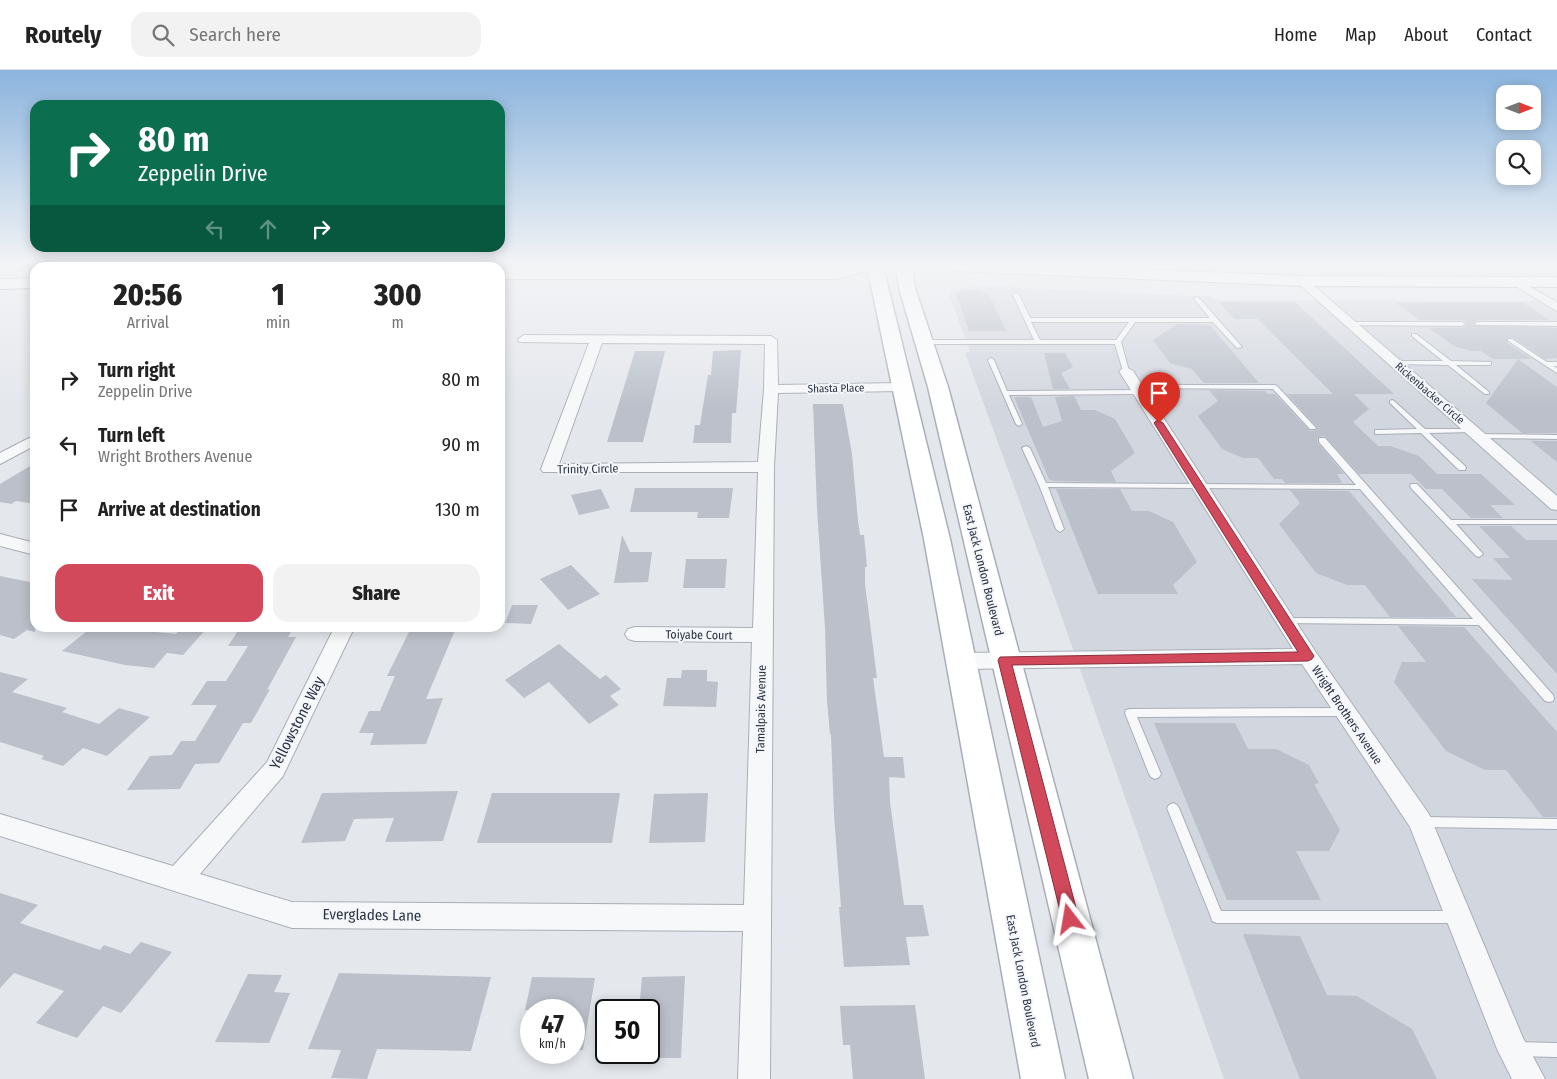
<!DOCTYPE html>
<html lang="en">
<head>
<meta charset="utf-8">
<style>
  :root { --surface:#fff; --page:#f2f2f2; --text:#222; --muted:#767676; --line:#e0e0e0; --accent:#d1495b }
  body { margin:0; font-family:"Fira Sans Condensed",sans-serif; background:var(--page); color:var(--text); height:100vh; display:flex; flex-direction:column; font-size:19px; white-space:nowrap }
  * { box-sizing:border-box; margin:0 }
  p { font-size:16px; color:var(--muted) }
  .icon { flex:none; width:28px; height:28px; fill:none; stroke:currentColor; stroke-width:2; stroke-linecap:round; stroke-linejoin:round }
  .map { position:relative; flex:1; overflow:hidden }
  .panel { position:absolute; left:30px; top:192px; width:475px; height:370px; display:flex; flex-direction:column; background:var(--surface); border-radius:15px; box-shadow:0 2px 12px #0003 }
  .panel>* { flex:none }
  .top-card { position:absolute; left:30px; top:30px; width:475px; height:152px; border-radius:15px; box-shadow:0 2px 12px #0003; background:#0b6e4f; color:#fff; overflow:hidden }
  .needle { width:32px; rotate:90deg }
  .controls { position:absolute; left:1496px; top:15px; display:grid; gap:10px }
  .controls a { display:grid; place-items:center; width:45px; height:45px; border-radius:10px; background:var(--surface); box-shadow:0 2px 12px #0003; font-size:25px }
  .speed { position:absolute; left:520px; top:929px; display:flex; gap:10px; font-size:25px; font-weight:700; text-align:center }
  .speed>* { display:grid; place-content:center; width:65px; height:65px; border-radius:50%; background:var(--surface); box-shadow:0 2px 12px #0003; line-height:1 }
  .speed small { font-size:12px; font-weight:400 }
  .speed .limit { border:2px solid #111; border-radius:8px; background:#fff; color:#111 }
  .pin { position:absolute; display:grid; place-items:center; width:42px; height:42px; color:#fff; margin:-51px -21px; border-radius:50% 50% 50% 0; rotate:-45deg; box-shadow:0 0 5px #0007 }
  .pin .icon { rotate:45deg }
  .me { position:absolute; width:55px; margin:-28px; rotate:346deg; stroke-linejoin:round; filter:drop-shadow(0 0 4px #0008) }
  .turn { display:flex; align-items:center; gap:18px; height:105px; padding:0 25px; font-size:22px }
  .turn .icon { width:65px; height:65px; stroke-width:2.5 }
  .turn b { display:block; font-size:35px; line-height:42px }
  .lanes { display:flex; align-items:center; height:48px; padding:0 25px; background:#0003; justify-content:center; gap:25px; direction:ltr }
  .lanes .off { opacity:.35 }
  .eta { display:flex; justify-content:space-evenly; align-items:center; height:85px; text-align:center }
  .eta b { font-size:30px; font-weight:800; line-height:35px }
  .button { display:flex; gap:10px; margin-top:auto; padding:10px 25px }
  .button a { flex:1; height:58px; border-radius:15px; background:var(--accent); color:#fff; font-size:20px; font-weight:800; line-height:58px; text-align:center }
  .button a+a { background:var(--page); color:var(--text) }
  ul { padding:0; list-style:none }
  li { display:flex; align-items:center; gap:15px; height:65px; padding:0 25px }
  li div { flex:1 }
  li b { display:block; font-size:19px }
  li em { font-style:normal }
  header { display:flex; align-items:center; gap:30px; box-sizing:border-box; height:70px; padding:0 25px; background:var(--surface); border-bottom:1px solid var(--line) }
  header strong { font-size:24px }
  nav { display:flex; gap:28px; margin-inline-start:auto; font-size:18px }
  .search { width:350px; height:45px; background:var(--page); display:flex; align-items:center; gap:12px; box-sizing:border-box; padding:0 18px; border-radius:15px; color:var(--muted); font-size:19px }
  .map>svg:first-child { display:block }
  .built { fill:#d2d6de }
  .building { fill:#bbc0ca }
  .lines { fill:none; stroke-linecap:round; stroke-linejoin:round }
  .lane-casing { stroke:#a9aeb7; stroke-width:2 }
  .street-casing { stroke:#a9aeb7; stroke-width:2 }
  .secondary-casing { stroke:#a9aeb7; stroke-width:3 }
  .highway-casing { stroke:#8b94a3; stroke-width:2 }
  .lane { fill:#f7f8fa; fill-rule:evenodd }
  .street { fill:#f7f8fa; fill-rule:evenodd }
  .secondary { fill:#fff; fill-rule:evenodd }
  .highway { fill:#fff; fill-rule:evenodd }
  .route { fill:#d1495b; stroke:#882f3b }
  .labels { text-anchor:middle; stroke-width:4; stroke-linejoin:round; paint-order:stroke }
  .far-street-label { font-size:11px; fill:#2b3445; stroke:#f4f6f9 }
  .street-label { font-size:12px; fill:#2b3445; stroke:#f4f6f9 }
  .near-street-label { font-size:15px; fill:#2b3445; stroke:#f4f6f9 }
</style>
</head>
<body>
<header>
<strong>Routely</strong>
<div class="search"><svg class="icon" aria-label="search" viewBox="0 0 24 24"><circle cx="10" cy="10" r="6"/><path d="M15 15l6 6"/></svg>Search here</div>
<nav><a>Home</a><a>Map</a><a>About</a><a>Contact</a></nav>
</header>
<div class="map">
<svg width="1557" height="1009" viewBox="0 0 1557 1009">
  <rect width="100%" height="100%" fill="#e4e7ec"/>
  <polygon class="built" points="986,216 1213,227 1216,230 1557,231 1557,1009 1224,1009 1054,525 965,283 970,282 949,224 951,221 961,218"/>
  <g class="building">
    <polygon points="964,220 978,220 989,224 1006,261 969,261 956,224"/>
    <polygon points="1219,232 1295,232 1394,324 1354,324 1369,339 1353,352 1378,376 1390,376 1419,386 1437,404 1481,404 1515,435 1490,435 1503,448 1471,448 1442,419 1426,419 1411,404 1359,404 1325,366 1318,367 1317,372 1344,404 1337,404 1342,413 1285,413 1282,409 1274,409 1258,388 1243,388 1222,379 1198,346 1218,331 1209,320 1265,321 1268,324 1275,324 1310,361 1317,360 1317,357 1287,324 1333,324 1258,249 1234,249"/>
    <polygon points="1522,232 1550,250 1478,250 1474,252 1474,255 1557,258 1557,288 1545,289 1512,267 1507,268 1507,273 1532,289 1493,289 1481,281 1471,281 1454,276 1429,258 1462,258 1467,255 1466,252 1462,250 1419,250 1396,233"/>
    <polygon points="1177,254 1210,255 1259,313 1204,313 1192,299 1170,293 1153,270"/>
    <polygon points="741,280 736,343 732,343 731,373 693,373 695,355 700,355 708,305 711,305 713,281"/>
    <polygon points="635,281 665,281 643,372 607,372"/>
    <polygon points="1044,283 1065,283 1073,297 1061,303 1070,319 1053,319"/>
    <polygon points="1518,289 1557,317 1557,363 1522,363 1486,333"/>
    <polygon points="1074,326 1081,340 1095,340 1115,349 1135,383 1111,401 1116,412 1053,411 1049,409 1014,327 1031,327 1043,357 1062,351 1055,327"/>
    <polygon points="813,334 843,334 852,384 858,451 860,465 864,465 867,497 865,497 865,514 877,608 873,608 884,687 903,687 905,708 889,707 890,732 904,835 923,835 929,866 906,867 910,895 844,897 839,837 841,837 834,745 831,664 830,664 827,631 825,558 817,439"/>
    <polygon points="1531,371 1557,371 1557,392"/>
    <polygon points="35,393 35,434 16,431 11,434 0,432 0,414"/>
    <polygon points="635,418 733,418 729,448 697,448 698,442 630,442"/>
    <polygon points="601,419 610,438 579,445 571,425"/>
    <polygon points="1056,419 1120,419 1132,441 1149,441 1173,452 1197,492 1173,515 1178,524 1098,524"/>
    <polygon points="1290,420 1349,421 1456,547 1390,547 1365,515 1347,515 1316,503 1279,454 1300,433"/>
    <polygon points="1479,456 1511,456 1526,470 1557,470 1557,604 1472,509 1513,510 1493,488 1510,488"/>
    <polygon points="622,465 630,482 652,482 648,512 614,513"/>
    <polygon points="686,489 727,489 725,518 683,518"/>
    <polygon points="571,495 600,524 568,540 540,509"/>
    <polygon points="0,506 35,513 35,562 27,560 14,569 0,565"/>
    <polygon points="512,535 538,535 531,554 505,553"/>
    <polygon points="1398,556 1464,557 1557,662 1557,747 1543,747 1506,700 1485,700 1446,681 1394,612 1402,592 1426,592"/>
    <polygon points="91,558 127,558 125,559 176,564 182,558 207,558 183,585 167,583 154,598 125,595 62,581"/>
    <polygon points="240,558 293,558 288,567 296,567 267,620 270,619 251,653 243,653 219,693 195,694 180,719 127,720 150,686 172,685 181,671 195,671 217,635 191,635 207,611 226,611 248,576 228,576"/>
    <polygon points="411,558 456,558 426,629 443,628 426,674 370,675 374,663 359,663 369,641 380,641 395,606 387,606"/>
    <polygon points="559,574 600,609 606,605 621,619 610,626 619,635 589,654 549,612 524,628 505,610"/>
    <polygon points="682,600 707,600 707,611 718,612 716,637 663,636 667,608 681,608"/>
    <polygon points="0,602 28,609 12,622 67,638 62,642 99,654 119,638 150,647 107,686 83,678 63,696 41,689 44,686 0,672"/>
    <polygon points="1154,653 1235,653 1248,679 1276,679 1309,695 1319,713 1314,714 1340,760 1329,781 1296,781 1321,830 1227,830"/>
    <polygon points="458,721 443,771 385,772 394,748 354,749 345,771 301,773 322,723"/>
    <polygon points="492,723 620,723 612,773 477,773"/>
    <polygon points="708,723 705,772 649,773 654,724"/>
    <polygon points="0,823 38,835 20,853 100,880 104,875 130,884 141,872 172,882 121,943 103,936 77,968 36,953 64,921 14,903 0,918"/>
    <polygon points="1243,864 1300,866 1327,925 1357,926 1412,959 1437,1009 1300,1009"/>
    <polygon points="339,903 491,907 471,981 377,979 367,1009 331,1008 341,980 308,979"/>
    <polygon points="248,904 282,905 274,922 290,923 269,973 215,972"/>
    <polygon points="685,906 681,988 649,988 649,940 639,940 642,907"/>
    <polygon points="532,907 595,908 583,980 574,980 574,940 525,940"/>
    <polygon points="915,935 925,1009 853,1009 850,975 843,975 840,936"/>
  </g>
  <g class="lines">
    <g class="lane-casing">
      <g id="lane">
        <polygon points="1210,196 1215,196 1226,207 1226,209 1222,209"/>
        <path d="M1016 223 1019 225 1030 248H1210L1194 229 1197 227 1199 228 1242 277 1237 278 1213 252H1135L1121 272 1129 301 1126 303 1123 301 1115 274H924L921 272 924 270H1034L1013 225ZM1031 252H1129L1116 270H1040Z"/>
        <polygon points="1350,252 1462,252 1465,254 1462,256 1348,255 1347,254"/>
        <polygon points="1478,252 1557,252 1557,256 1476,255 1475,254"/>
        <polygon points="1412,264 1416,264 1451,291 1491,292 1491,294 1489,295 1456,295 1489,322 1489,324 1485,324 1448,295 1393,294 1393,292 1395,291 1443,291 1412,266"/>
        <polygon points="1508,269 1512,269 1547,292 1557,292 1557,296 1553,296 1557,298 1557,303 1508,271"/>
        <polygon points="991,288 994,290 1007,321 1139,320 1142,322 1139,324 1009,325 1022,354 1019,356 1016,354 988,290"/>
        <polygon points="1136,315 1275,315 1277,316 1316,358 1314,359 1310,359 1273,319 1134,318 1133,317"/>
        <polygon points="1392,330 1394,331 1425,359 1474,359 1474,361 1472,362 1429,363 1465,396 1466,398 1465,400 1459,400 1421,363 1375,364 1375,360 1378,360 1417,359 1390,333 1390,331"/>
        <polygon points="1476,364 1557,365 1557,369 1479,368 1476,368"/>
        <polygon points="1319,368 1325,368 1553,625 1554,628 1553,631 1549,632 1545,631 1479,555 1283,553 1281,551 1283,549 1286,548 1473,549 1360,419 1048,417 1064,459 1060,462 1056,459 1039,415 1022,378 1026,376 1030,378 1046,413 1356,415 1319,372"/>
        <polygon points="1411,414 1417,414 1451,450 1557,450 1557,454 1456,454 1483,484 1479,487 1476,486 1411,418 1410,416"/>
        <polygon points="1345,638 1349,639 1350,642 1349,645 1345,646 1137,647 1161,704 1159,707 1155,709 1151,707 1149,704 1125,643 1126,640 1130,639"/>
        <polygon points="1173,733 1177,735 1179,738 1221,841 1455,841 1460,843 1461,847 1460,851 1455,853 1217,853 1212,851 1211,847 1167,738 1169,735"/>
        <polygon points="1422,747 1557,749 1557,759 1422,757 1418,756 1416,752 1418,748"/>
        <polygon points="1517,972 1557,973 1557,987 1517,986 1512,984 1510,979 1512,974"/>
      </g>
    </g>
    <g class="street-casing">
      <g id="street">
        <polygon points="1302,208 1306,209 1557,426 1557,440 1551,439 1298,213 1296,211 1298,209"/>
        <polygon points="1516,209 1557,232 1557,241 1512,214 1510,212"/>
        <path d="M524 265 771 266 777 270 778 315 901 313 908 317 901 321 778 323 774 397 770 1009H738L743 861 292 858 0 766V744L173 796 267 692 334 558H354L283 706 200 804 292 832 744 835 752 572 635 571 628 569 625 564 628 559 635 557 753 558 758 402H543L541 399 589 273 519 272 518 269ZM602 273 765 274 764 319 758 392 559 394Z"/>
        <polygon points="1126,297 1133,301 1315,581 1429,744 1523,968 1545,1009 1512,1009 1497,979 1410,757 1302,594 960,599 953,596 950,591 953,586 960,583 1293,579 1119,301"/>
        <polygon points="29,368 34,370 34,376 0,394 0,383"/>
        <polygon points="0,464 35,473 35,485 0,476"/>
      </g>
    </g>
    <g class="secondary-casing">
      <g id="secondary">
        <polygon points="867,196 883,196 950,469 1065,1009 1021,1009 924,469"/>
        <polygon points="896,196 912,196 915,218 948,317 1133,1009 1089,1009 928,317 899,218"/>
      </g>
    </g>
    <g class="highway-casing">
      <g id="highway">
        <polygon points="41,196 120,196 40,198"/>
        <polygon points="849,196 876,196 874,199 836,209 500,209 500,199 836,199"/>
        <polygon points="948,196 1063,196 1302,206 1557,207 1557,217 1302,216 956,201 950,199"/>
        <polygon points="35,208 35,218 0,219 0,209"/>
      </g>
    </g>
    <use href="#lane" class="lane"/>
    <use href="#street" class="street"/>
    <use href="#secondary" class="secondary"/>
    <use href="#highway" class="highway"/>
  </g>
  <linearGradient id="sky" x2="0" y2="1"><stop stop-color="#8bb4dd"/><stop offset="0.58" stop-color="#f3f4f6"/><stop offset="1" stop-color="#f3f4f6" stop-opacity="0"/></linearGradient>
  <rect width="1557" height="337" fill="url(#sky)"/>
  <polygon class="route" points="1156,351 1159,351 1163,353 1314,586 1312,589 1308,591 1012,595 1079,849 1076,855 1070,857 1064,855 1062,849 998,590 1000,587 1298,582 1154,353"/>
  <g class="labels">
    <g class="far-street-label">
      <text transform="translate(836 318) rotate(-1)" y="4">Shasta Place</text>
      <text transform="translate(1430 323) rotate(41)" y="4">Rickenbacker Circle</text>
    </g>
    <g class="street-label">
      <text transform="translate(588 399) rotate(-1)" y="4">Trinity Circle</text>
      <text transform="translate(983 500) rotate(76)" y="4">East Jack London Boulevard</text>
      <text transform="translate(699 565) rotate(1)" y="4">Toiyabe Court</text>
      <text transform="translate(761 639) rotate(-89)" y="4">Tamalpais Avenue</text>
      <text transform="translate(1347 645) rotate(56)" y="4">Wright Brothers Avenue</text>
      <text transform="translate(1023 911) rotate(79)" y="4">East Jack London Boulevard</text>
    </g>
    <g class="near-street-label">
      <text transform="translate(297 653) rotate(-63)" y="5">Yellowstone Way</text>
      <text transform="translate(372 845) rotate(1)" y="5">Everglades Lane</text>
    </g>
  </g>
</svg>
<div class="controls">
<a><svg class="needle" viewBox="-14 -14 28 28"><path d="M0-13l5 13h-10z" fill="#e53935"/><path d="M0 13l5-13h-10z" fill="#767676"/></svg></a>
<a><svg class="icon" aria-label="search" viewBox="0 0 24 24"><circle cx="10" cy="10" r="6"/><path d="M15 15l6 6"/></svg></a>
</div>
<div class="speed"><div>47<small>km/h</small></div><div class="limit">50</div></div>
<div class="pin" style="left:1159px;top:353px;background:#d93025"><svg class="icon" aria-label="arrive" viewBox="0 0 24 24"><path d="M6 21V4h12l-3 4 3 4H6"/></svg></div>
<svg class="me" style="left:1070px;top:849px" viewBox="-20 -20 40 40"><path d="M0-17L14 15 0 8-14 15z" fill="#d1495b" stroke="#fff" stroke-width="4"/></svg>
<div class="top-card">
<div class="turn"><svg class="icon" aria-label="right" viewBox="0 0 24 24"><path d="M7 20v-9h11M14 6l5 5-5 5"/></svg><div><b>80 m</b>Zeppelin Drive</div></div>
<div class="lanes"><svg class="icon off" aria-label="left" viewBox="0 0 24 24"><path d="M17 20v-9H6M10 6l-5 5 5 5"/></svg><svg class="icon off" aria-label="ahead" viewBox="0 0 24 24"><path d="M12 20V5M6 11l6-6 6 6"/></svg><svg class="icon" aria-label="right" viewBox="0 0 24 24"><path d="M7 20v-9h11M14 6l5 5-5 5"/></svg></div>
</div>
<section class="panel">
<div class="eta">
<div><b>20:56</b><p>Arrival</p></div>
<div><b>1</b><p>min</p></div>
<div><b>300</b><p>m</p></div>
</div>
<ul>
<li><svg class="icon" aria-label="right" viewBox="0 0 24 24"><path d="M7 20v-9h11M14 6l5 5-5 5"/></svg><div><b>Turn right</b><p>Zeppelin Drive</p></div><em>80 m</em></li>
<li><svg class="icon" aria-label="left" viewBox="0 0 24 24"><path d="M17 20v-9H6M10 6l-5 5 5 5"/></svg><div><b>Turn left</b><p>Wright Brothers Avenue</p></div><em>90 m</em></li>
<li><svg class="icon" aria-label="arrive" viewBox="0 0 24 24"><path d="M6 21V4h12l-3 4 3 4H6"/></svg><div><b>Arrive at destination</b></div><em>130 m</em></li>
</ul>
<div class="button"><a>Exit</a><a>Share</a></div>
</section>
</div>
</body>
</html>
